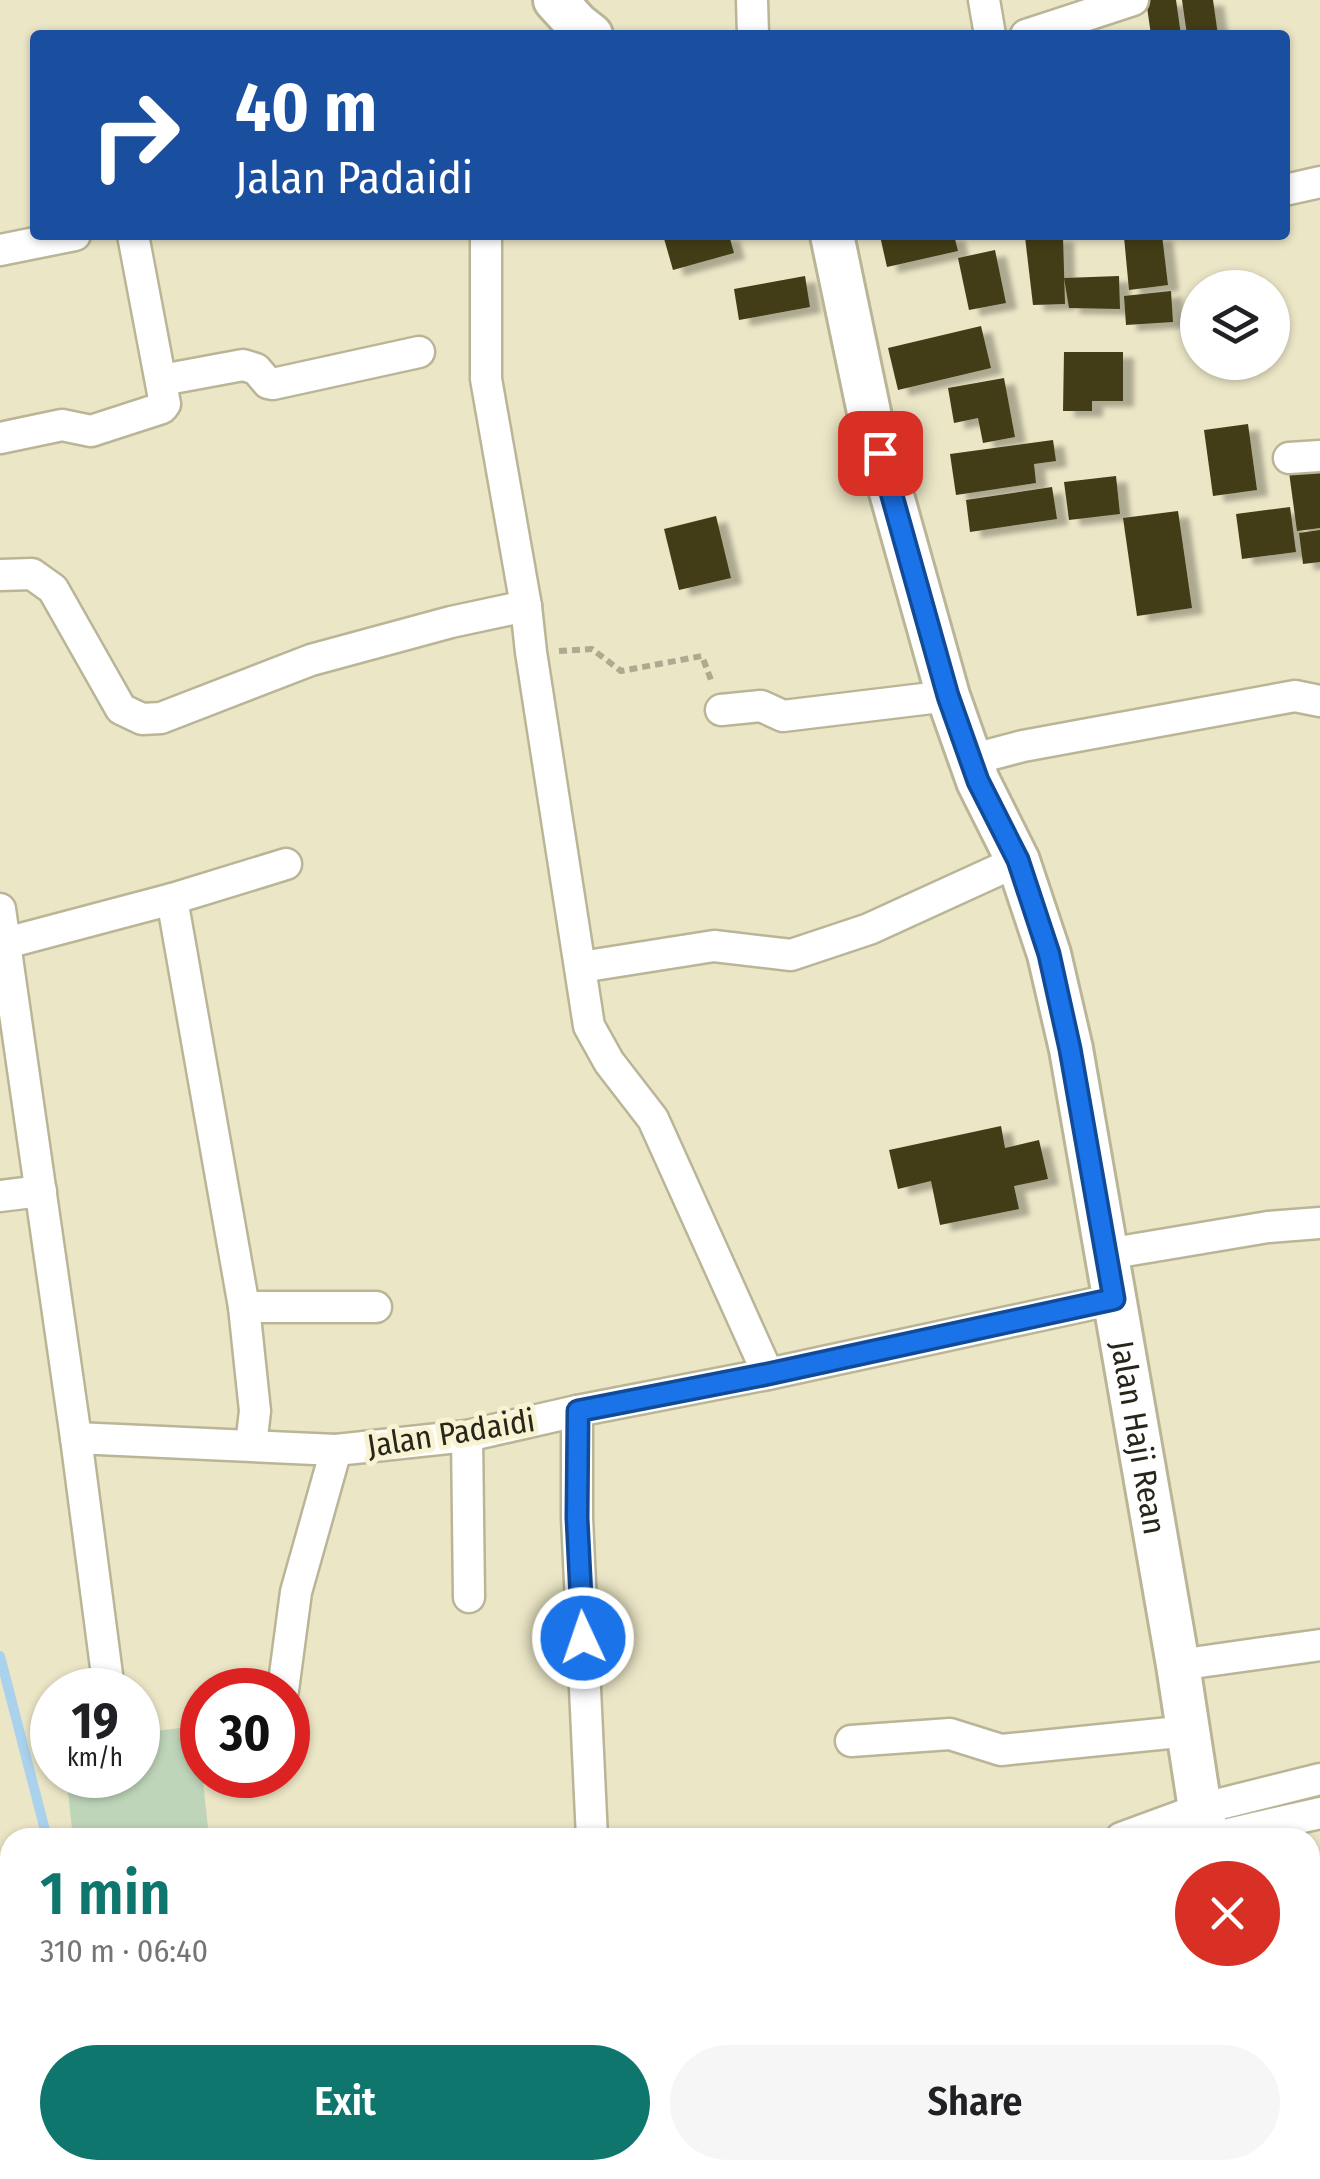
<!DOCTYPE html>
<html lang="en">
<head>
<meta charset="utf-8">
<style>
  :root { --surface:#fff; --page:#f6f6f6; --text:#202124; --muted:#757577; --accent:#0f766e }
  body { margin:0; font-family:"Fira Sans Condensed",sans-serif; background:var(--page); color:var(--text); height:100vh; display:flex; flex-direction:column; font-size:38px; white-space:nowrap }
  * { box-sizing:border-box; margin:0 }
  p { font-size:32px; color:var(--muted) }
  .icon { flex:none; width:55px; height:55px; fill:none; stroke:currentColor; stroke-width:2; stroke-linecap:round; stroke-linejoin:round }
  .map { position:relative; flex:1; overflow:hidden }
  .drawer { position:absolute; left:0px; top:1828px; width:1320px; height:352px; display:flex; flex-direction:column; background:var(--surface); border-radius:30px 30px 0 0; box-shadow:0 2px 8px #0004 }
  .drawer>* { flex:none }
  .banner { position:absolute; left:30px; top:30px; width:1260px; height:210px; border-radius:10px; box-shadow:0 2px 8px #0004; background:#1a4fa0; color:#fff; overflow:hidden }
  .controls { position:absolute; left:1180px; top:270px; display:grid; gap:20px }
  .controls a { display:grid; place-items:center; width:110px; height:110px; border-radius:50%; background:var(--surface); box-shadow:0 2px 8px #0004; font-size:50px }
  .speed { position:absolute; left:30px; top:1668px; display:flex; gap:20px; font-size:50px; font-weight:700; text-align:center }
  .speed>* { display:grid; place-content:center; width:130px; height:130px; border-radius:50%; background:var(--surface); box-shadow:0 2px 8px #0004; line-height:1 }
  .speed small { font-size:25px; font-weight:400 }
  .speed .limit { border:15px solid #d22; background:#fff; color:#111 }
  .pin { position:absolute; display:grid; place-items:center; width:85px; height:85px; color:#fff; margin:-42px; border-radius:20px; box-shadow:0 5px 15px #0006 }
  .me { position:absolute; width:110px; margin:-55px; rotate:357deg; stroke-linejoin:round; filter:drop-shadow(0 0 8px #0008) }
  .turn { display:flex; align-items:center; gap:35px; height:210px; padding:0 40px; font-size:45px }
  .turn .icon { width:130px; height:130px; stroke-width:2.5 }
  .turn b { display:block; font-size:70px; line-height:85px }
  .round { display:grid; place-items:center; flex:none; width:105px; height:105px; border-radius:52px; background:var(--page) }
  .overview { display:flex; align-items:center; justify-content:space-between; height:170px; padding:0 40px }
  h1 { font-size:60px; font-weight:600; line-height:75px; color:var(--accent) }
  .cta { display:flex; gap:20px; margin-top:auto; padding:20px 40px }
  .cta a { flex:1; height:115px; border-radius:60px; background:var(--accent); color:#fff; font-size:40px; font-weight:600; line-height:115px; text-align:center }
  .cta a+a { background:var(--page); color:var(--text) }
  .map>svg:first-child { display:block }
  .green { fill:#bfd5b9 }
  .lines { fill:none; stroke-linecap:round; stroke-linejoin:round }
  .stream { stroke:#abd2ec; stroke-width:10 }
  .building { fill:#423c17; filter:url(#shadow) }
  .street-casing { stroke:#b9b596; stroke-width:35 }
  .secondary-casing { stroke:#b9b596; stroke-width:48 }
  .path { stroke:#aeaa90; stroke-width:6; stroke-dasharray:8 5; stroke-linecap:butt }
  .street { stroke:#fff; stroke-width:30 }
  .secondary { stroke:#fff; stroke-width:42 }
  .route-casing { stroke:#114b97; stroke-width:25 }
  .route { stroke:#1a73e8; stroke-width:18 }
  .labels { text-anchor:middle; stroke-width:10; stroke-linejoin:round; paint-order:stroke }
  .street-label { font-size:32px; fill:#28261b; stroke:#f8f3d3 }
</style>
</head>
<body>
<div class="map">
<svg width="1320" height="2179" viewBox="0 0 1320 2179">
  <defs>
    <filter id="shadow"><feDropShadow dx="11" dy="6" stdDeviation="2.5" flood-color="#0004"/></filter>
  </defs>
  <rect width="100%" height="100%" fill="#ebe6c6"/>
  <polygon class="green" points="197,1726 209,1837 73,1837 66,1775 138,1775 138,1733"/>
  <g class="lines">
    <g class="stream">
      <polyline points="0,1656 47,1838"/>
      <polyline points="129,2170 131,2179"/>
    </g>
  </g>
  <g class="building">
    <polygon points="1146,0 1176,0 1181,35 1151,35"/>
    <polygon points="1182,0 1213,0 1218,35 1187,35"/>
    <polygon points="663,235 729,235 734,253 673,270"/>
    <polygon points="883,235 954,235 958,251 887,267 880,236"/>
    <polygon points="1142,235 1162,235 1168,285 1129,290 1124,237"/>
    <polygon points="1063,236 1065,304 1033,305 1025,237"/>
    <polygon points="995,250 1006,303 969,310 958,258"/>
    <polygon points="805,276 810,307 739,320 734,289"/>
    <polygon points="1119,276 1120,309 1069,308 1064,278"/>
    <polygon points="1171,291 1173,322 1126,325 1124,296"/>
    <polygon points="981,326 991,368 898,390 888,348"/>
    <polygon points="1064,352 1123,352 1123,401 1092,401 1092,411 1063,411"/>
    <polygon points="1004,378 1015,437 983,443 978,418 954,423 948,388"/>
    <polygon points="1248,424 1257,490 1213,496 1204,430"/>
    <polygon points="1053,440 1056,461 1034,464 1036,483 956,495 950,454"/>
    <polygon points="1320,468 1320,528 1297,531 1289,472"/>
    <polygon points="1116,476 1120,514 1069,520 1064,482"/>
    <polygon points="1052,487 1057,519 970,532 966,500"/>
    <polygon points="1290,507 1296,552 1242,559 1236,514"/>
    <polygon points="1178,511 1192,608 1137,616 1123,518"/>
    <polygon points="716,516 731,578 679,590 664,529"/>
    <polygon points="1320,530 1320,562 1303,564 1299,533"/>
    <polygon points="1001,1126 1005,1148 1039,1140 1048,1179 1014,1186 1019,1209 940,1225 931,1181 898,1189 889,1150"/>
  </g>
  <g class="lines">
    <g class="street-casing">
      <g id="street">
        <polyline points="752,0 753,35"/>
        <polyline points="984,0 990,35"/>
        <polyline points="1026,35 1133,0"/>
        <polyline points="1285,190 1320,182"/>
        <polyline points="486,235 486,379 526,606 531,652 589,1026 609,1062 653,1119 768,1374"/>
        <polyline points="0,250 75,235"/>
        <polyline points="162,380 243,365 256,369 268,383 273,384 419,352"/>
        <polyline points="0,438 62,425 91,431 162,408 165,404 133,235"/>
        <polyline points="1289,458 1320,456"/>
        <polyline points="0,575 32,574 53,589 121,709 142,719 161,718 311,660 451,622 526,606"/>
        <polyline points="721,710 761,706 783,716 948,696"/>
        <polyline points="970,760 1023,746 1295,696 1320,701"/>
        <polyline points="172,899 244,1307 255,1411 251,1445"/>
        <polyline points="0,909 76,1438 109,1690"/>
        <polyline points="6,943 172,899 286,864"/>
        <polyline points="581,967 714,946 791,955 869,929 1018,861"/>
        <polyline points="0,1196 41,1191"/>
        <polyline points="1107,1254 1268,1227 1320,1223"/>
        <polyline points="244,1307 376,1307"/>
        <polyline points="577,1411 577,1518 592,1838"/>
        <polyline points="467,1436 469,1597"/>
        <polyline points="76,1438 336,1450 467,1436 577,1411 768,1374 1115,1299"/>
        <polyline points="1178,1665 1320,1645"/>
        <polyline points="283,1690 296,1592 336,1450"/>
        <polyline points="851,1741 950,1734 1001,1750 1189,1731"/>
        <polyline points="1121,1838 1200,1809 1320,1779"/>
        <polyline points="1211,1838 1320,1813"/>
        <polyline points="0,1915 10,1954"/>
        <polyline points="67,2170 69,2179"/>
        <polyline points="404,2170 405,2179"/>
        <polyline points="625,2170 626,2179"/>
        <polyline points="824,2170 825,2179"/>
        <polyline points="915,2170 915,2179"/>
        <polyline points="1067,2170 1067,2179"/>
      </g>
    </g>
    <g class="secondary-casing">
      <g id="secondary">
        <polyline points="555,0 577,24 591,35"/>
        <path id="s1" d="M832 235 870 417 948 696 978 781 1018 861 1049 954 1071 1049 1178 1665 1200 1809 1209 1838"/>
        <polyline points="1310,2127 1320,2150"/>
      </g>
    </g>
    <g class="path">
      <polyline points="559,651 592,649 621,671 702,656 711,680"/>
      <polyline points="1310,2051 1320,2048"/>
    </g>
    <use href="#street" class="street"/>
    <use href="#secondary" class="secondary"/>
  </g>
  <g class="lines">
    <g class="route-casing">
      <polyline id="route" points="583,1638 577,1518 578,1411 768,1374 1114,1299 1070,1049 1049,954 1018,860 978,781 948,696 880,453"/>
    </g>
    <use href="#route" class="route"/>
  </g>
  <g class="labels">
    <g class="street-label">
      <text transform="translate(451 1433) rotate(-9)" y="11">Jalan Padaidi</text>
      <text dy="11" stroke="none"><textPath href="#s1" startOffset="1245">Jalan Haji Rean</textPath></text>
    </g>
  </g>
</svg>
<div class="controls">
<a><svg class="icon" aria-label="layers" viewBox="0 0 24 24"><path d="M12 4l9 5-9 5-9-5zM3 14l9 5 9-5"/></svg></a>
</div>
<div class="speed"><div>19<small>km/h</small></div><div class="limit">30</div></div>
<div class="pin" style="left:880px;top:453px;background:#d93025"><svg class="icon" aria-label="arrive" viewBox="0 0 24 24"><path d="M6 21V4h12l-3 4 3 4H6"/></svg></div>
<svg class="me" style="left:583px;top:1638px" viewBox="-20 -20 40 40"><circle r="17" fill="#1a73e8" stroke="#fff" stroke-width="3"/><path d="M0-11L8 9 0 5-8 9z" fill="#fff"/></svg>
<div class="banner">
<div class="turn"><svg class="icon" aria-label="right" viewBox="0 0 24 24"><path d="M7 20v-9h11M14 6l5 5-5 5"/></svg><div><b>40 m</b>Jalan Padaidi</div></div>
</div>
<section class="drawer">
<div class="overview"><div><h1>1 min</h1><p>310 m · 06:40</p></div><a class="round" style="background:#d93025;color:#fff"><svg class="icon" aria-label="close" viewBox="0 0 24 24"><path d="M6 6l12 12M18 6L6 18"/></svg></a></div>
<div class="cta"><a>Exit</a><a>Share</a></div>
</section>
</div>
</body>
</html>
